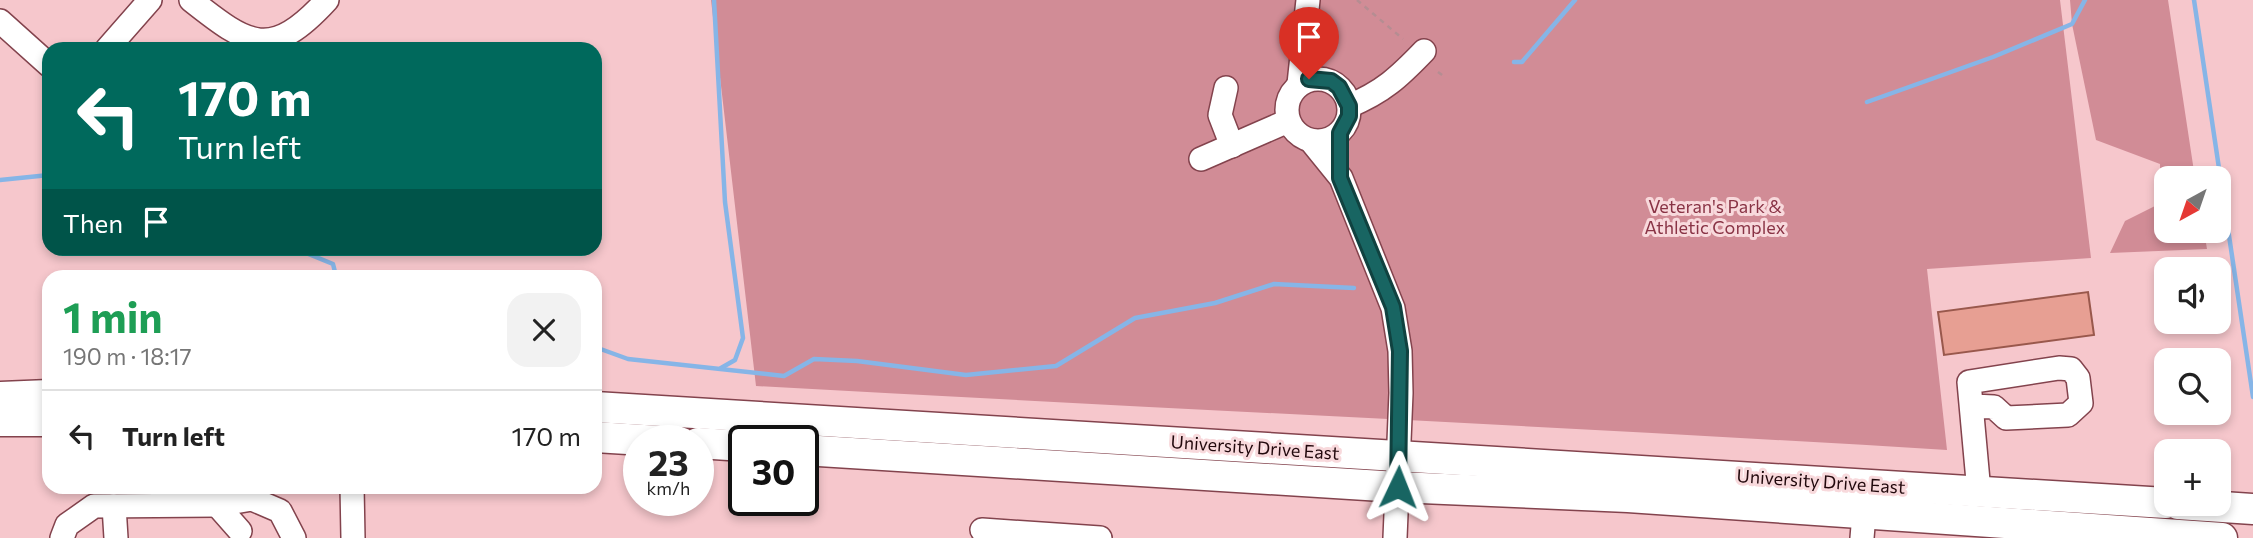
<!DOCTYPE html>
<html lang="en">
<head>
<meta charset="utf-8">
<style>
  :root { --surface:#fff; --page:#f2f2f2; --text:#222; --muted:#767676; --line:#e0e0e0 }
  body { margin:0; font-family:Commissioner,sans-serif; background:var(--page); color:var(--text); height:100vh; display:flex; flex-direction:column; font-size:26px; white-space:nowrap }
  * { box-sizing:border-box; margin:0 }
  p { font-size:23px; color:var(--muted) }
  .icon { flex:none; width:38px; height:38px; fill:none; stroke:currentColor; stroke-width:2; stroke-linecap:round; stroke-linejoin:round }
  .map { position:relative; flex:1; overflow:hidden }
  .panel { position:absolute; left:42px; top:270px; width:560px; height:224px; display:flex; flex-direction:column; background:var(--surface); border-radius:21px; box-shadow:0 4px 10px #0003 }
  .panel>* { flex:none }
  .hud { position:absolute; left:42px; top:42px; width:560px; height:214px; border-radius:21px; box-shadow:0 4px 10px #0003; background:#00695c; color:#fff; overflow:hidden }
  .needle { width:46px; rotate:220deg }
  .tools { position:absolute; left:2154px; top:166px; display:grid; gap:14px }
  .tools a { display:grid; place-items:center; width:77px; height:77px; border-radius:14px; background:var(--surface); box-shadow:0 4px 10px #0003; font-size:35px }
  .speed { position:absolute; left:623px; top:425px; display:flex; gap:14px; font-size:35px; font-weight:700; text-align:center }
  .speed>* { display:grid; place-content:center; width:91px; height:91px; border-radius:50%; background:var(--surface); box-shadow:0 4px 10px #0003; line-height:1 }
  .speed small { font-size:18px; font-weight:400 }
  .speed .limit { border:4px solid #111; border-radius:10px; background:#fff; color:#111 }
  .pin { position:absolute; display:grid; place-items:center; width:60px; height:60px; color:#fff; margin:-72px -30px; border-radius:50% 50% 50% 0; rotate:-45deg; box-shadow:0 0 7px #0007 }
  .pin .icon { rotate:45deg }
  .me { position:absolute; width:77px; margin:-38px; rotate:2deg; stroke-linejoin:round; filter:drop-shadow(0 0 5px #0008) }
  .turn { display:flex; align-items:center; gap:24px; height:147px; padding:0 21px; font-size:32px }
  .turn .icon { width:91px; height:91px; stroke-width:2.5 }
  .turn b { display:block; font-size:49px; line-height:60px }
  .then { display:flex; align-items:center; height:66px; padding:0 21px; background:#0003; gap:14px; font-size:26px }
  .round { display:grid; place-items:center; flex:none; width:74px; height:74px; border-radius:21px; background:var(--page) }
  .headline { display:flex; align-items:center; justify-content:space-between; height:119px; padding:0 21px }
  h1 { font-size:42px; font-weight:700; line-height:52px; color:#1e9e55 }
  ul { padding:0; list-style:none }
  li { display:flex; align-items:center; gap:21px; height:91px; padding:0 21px; border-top:2px solid var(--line) }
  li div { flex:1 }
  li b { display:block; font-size:26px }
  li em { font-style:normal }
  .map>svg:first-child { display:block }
  .green { fill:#d18c96 }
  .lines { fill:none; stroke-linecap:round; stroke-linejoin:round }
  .stream { stroke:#86b5e7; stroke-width:4.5 }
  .building { fill:#e79f93; stroke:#99584c; stroke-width:2 }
  .minor-casing { stroke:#83434d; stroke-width:26 }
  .major-casing { stroke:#83434d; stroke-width:33 }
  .path { stroke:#b58d92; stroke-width:2.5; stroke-dasharray:5 5; stroke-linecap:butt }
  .minor { stroke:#fff; stroke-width:23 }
  .major { stroke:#fff; stroke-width:30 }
  .route-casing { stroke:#104240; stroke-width:18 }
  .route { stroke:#186562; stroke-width:12 }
  .labels { text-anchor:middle; stroke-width:6; stroke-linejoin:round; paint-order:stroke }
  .park-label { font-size:18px; fill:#893345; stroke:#f8d9dc }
  .street-label { font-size:18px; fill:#21080c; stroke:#f8d9dc }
</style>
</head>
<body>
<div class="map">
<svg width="2253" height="538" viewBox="0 0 2253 538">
  <rect width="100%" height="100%" fill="#f6c7cc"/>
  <g class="green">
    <path d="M711 0H2060L2091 258 1927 269 1947 450C1550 426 1153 408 756 386Z"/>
    <polygon points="2070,0 2168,0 2195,178 2166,178 2166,231 2204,231 2207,249 2110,253 2125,221 2161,203 2160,164 2096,140 2072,24"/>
  </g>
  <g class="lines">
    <g class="stream">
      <polyline points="714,0 725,202 743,338 735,360 721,368"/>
      <polyline points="2194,0 2253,397"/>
      <polyline points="1514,62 1522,62 1575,0"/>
      <polyline points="1867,102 1993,57 2072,24 2085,0"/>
      <polyline points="0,180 49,175"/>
      <polyline points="294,248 333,264 336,276"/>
      <polyline points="595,347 628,359 784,376 814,359 857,361 966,375 1056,366 1135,318 1215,303 1274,284 1354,288"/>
    </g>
  </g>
  <polygon class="building" points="2088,292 2094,335 1944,355 1938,312"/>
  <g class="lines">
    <g class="minor-casing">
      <g id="minor">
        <path d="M191 0C249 46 271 61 327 0"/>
        <polyline points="0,21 49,65"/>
        <polyline points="107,49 150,0"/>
        <circle cx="1318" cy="110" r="31"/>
        <polyline points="1299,84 1308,0"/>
        <polyline points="1226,88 1220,115 1232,146"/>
        <path d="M1349 106C1383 92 1399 77 1424 51"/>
        <polyline points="1311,141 1341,178 1393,308 1400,351 1401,393 1395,538"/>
        <polyline points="1201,159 1288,121"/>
        <polyline points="1973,406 1994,407 2006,418 2068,415 2081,403 2078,378 2071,369 2059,368 1969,382 1979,492"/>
        <polyline points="352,486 353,538"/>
        <polyline points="217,505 240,531"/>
        <polyline points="114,506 116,538"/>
        <polyline points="982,530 1100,538"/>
        <polyline points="62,538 67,525 94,506 217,505 252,499 280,511 294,538"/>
        <polyline points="1862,538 1864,514"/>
      </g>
    </g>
    <g class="major-casing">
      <g id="major">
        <polyline points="0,397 49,395"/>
        <polyline points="595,407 2166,503"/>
        <polyline points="0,421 49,421"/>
        <polyline points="595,437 660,441"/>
        <polyline points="698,443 744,446"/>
        <polyline points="803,450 1398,487 1628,497 2222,538"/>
        <polyline points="2178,504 2253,509"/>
      </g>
    </g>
    <g class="path">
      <polyline points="1357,0 1403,39"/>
      <polyline points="1438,72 1445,77"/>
    </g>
    <use href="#minor" class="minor"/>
    <use href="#major" class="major"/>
  </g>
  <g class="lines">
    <g class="route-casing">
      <polyline id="route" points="1309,79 1331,81 1339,87 1349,106 1349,116 1340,133 1340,178 1393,307 1400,351 1398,487"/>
    </g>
    <use href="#route" class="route"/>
  </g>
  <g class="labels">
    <g class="park-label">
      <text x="1715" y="213">Veteran's Park &amp;<tspan x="1715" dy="21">Athletic Complex</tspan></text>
    </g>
    <g class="street-label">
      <text transform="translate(1255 448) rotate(4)" y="6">University Drive East</text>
      <text transform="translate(1821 482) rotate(4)" y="6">University Drive East</text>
    </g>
  </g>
</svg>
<div class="tools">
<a><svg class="needle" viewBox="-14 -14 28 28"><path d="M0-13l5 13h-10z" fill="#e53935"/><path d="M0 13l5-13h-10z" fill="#767676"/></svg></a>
<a><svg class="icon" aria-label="sound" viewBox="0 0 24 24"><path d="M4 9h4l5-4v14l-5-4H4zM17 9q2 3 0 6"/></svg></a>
<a><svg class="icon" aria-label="search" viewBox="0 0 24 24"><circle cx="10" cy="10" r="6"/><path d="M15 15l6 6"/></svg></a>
<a>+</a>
</div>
<div class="speed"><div>23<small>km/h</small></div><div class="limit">30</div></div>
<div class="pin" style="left:1309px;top:79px;background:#d93025"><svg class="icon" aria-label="arrive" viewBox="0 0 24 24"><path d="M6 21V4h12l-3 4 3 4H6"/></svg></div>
<svg class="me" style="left:1398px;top:487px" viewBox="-20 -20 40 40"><path d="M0-17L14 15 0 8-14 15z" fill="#186562" stroke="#fff" stroke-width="4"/></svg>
<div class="hud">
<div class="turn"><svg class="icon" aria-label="left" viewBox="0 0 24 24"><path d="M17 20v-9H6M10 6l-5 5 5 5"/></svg><div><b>170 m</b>Turn left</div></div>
<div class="then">Then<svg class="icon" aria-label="arrive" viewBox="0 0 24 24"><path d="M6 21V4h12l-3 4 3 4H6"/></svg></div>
</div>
<section class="panel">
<div class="headline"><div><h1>1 min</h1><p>190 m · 18:17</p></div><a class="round"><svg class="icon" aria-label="close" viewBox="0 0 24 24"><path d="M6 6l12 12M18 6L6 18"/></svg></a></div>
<ul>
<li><svg class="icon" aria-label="left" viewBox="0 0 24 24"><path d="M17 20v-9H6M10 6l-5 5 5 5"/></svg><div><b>Turn left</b></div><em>170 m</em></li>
</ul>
</section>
</div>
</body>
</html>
